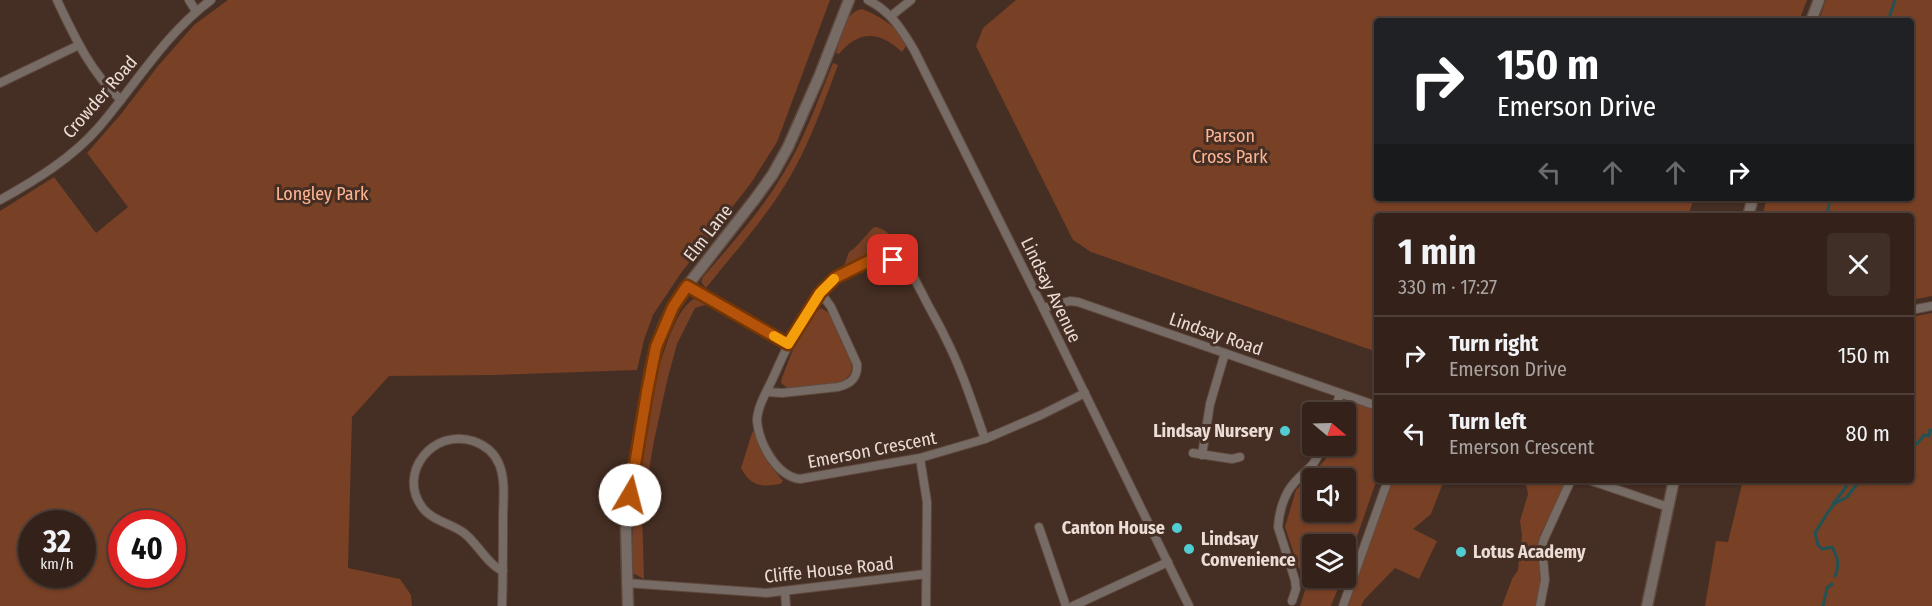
<!DOCTYPE html>
<html lang="en">
<head>
<meta charset="utf-8">
<style>
  :root { --surface:#34221a; --page:#3f2f27; --text:#f1f3f6; --muted:#a9a4a2; --line:#4e3f39 }
  body { margin:0; font-family:"Fira Sans Condensed",sans-serif; background:var(--page); color:var(--text); height:100vh; display:flex; flex-direction:column; font-size:22px; white-space:nowrap }
  * { box-sizing:border-box; margin:0 }
  p { font-size:20px; color:var(--muted) }
  .icon { flex:none; width:33px; height:33px; fill:none; stroke:currentColor; stroke-width:2; stroke-linecap:round; stroke-linejoin:round }
  .map { position:relative; flex:1; overflow:hidden }
  .side { position:absolute; left:1374px; top:213px; width:540px; height:270px; display:flex; flex-direction:column; background:var(--surface); border-radius:6px; box-shadow:0 2px 4px #0004,0 0 0 2px var(--line) }
  .side>* { flex:none }
  .banner { position:absolute; left:1374px; top:18px; width:540px; height:183px; border-radius:6px; box-shadow:0 2px 4px #0004,0 0 0 2px var(--line); background:#202124; color:#fff; overflow:hidden }
  .needle { width:39px; rotate:109deg }
  .controls { position:absolute; left:1302px; top:402px; display:grid; gap:12px }
  .controls a { display:grid; place-items:center; width:54px; height:54px; border-radius:6px; background:var(--surface); box-shadow:0 2px 4px #0004,0 0 0 2px var(--line); font-size:30px }
  .speed { position:absolute; left:18px; top:510px; display:flex; gap:12px; font-size:30px; font-weight:700; text-align:center }
  .speed>* { display:grid; place-content:center; width:78px; height:78px; border-radius:50%; background:var(--surface); box-shadow:0 2px 4px #0004,0 0 0 2px var(--line); line-height:1 }
  .speed small { font-size:15px; font-weight:400 }
  .speed .limit { border:9px solid #d22; background:#fff; color:#111 }
  .pin { position:absolute; display:grid; place-items:center; width:51px; height:51px; color:#fff; margin:-26px; border-radius:12px; box-shadow:0 3px 9px #0006 }
  .me { position:absolute; width:66px; margin:-33px; rotate:8deg; stroke-linejoin:round; filter:drop-shadow(0 0 4px #0008) }
  .turn { display:flex; align-items:center; gap:21px; height:126px; padding:0 24px; font-size:27px }
  .turn .icon { width:78px; height:78px; stroke-width:2.5 }
  .turn b { display:block; font-size:42px; line-height:51px }
  .lanes { display:flex; align-items:center; height:57px; padding:0 24px; background:#0003; justify-content:center; gap:30px; direction:ltr }
  .lanes .off { opacity:.35 }
  .round { display:grid; place-items:center; flex:none; width:63px; height:63px; border-radius:6px; background:var(--page) }
  .overview { display:flex; align-items:center; justify-content:space-between; height:102px; padding:0 24px }
  h1 { font-size:36px; font-weight:700; line-height:45px }
  ul { padding:0; list-style:none }
  li { display:flex; align-items:center; gap:18px; height:78px; padding:0 24px; border-top:2px solid var(--line) }
  li div { flex:1 }
  li b { display:block; font-size:22px }
  li em { font-style:normal }
  .map>svg:first-child { display:block }
  .green { fill:#784025; fill-rule:evenodd }
  .lines { fill:none; stroke-linecap:round; stroke-linejoin:round }
  .stream { stroke:#225254; stroke-width:3 }
  .minor-casing { stroke:#604a3f; stroke-width:10 }
  .tertiary-casing { stroke:#604a3f; stroke-width:13 }
  .minor { stroke:#776b65; stroke-width:8 }
  .tertiary { stroke:#776b65; stroke-width:10 }
  .route-casing { stroke:#753606; stroke-width:15 }
  .route { stroke:#b45309; stroke-width:10 }
  .slow { stroke:#f59e0b; stroke-width:10 }
  .poi-dot { fill:#51ccd2; stroke:#452e23; stroke-width:2 }
  .labels { text-anchor:middle; stroke-width:6; stroke-linejoin:round; paint-order:stroke }
  .street-label { font-size:18px; fill:#ebdcd5; stroke:#452e23 }
  .park-label { font-size:18px; fill:#fdb594; stroke:#452e23 }
  .poi-label { font-size:18px; font-weight:bold; fill:#ebdcd5; stroke:#452e23; text-anchor:end }
</style>
</head>
<body>
<div class="map">
<svg width="1932" height="606" viewBox="0 0 1932 606">
  <rect width="100%" height="100%" fill="#452e23"/>
  <g class="green">
    <path d="M228 0H830L777 142 751 183 681 273 653 315 644 340 637 370 494 375 389 376 352 417 348 568 400 579 411 595 412 606H0V211L54 177 96 233 128 207 87 153 121 114 158 66 194 25ZM32 524H82V574H32ZM122 524H172V574H122Z"/>
    <polygon points="1016,0 1807,0 1799,21 1377,21 1377,198 1694,198 1688,216 1377,216 1377,352 1091,252 1073,240 976,46 983,28"/>
    <polygon points="1826,0 1932,0 1932,296 1911,300 1911,216 1762,216 1767,198 1911,198 1911,21 1819,21"/>
    <path d="M862 9C878 15 899 28 908 43L902 52C879 31 859 30 839 54L836 53C841 37 844 12 862 9Z"/>
    <path d="M833 63 838 65C824 102 811 140 791 175 768 216 735 251 706 288L701 282 703 277C735 240 768 203 791 160 808 129 820 95 833 63Z"/>
    <path d="M874 227C888 228 895 240 898 253 891 256 886 252 879 252 867 253 856 261 846 266H844L849 252C859 246 865 235 874 227Z"/>
    <path d="M694 299 700 300 705 305 695 308 677 344 667 381 654 441 642 511 644 579 633 573 632 565C633 538 633 510 636 483 640 448 663 314 694 299Z"/>
    <path d="M821 308 829 313 851 362C854 372 849 378 840 382L789 389 781 383 782 378C790 358 802 320 821 308Z"/>
    <polygon points="1932,313 1932,606 1705,606 1716,541 1728,542 1743,480 1911,480 1911,317"/>
    <path d="M1348 396 1377 406V479L1346 568V544H1312V578H1342L1331 606H1300L1307 584 1298 566 1285 527 1296 490 1325 460 1330 446H1346V412H1342ZM1312 478H1346V512H1312Z"/>
    <path d="M754 431 757 432 768 463 783 481 780 484C762 487 751 487 741 468L752 433Z"/>
    <polygon points="1388,480 1444,480 1431,514 1413,529 1437,541 1419,579 1395,568 1364,600 1361,606 1343,606"/>
    <polygon points="1525,480 1566,480 1562,493 1540,535 1539,552 1540,583 1536,606 1502,606 1512,579 1518,570 1522,535 1520,521 1528,494"/>
  </g>
  <g class="lines">
    <g class="stream">
      <polyline points="1888,21 1895,0"/>
      <polyline points="1827,216 1830,198"/>
      <polyline points="1911,440 1917,444 1924,435 1929,436 1930,430 1932,430"/>
      <polyline points="1833,504 1846,487 1846,480"/>
      <path d="M1835 576C1840 564 1838 558 1832 547L1822 549 1818 545 1815 533 1828 512 1834 504 1847 497 1860 480"/>
      <polyline points="1823,606 1827,588 1832,584"/>
    </g>
    <g class="minor-casing">
      <g id="minor">
        <path d="M57 0C74 36 91 73 121 100"/>
        <polyline points="189,0 196,11"/>
        <path d="M868 0C891 12 901 28 914 50L1043 308 1189 606"/>
        <polyline points="891,16 911,0"/>
        <polyline points="0,83 79,45"/>
        <path d="M0 200C36 180 72 158 99 127 136 84 165 34 211 0"/>
        <polyline points="687,286 788,344"/>
        <polyline points="1043,308 1070,301 1078,302 1377,406"/>
        <polyline points="1911,310 1932,306"/>
        <path d="M767 392 782 393 838 387C851 384 858 378 857 364L831 307 821 293"/>
        <polyline points="1334,412 1340,394"/>
        <path d="M985 439C973 405 962 370 945 337 938 322 929 308 922 293 917 285 913 272 905 266 892 256 877 258 862 264 853 267 842 272 834 278 808 300 786 348 773 378 767 391 757 407 757 421 759 443 776 476 800 479L920 458 985 439 1041 415 1085 393"/>
        <polyline points="1193,453 1232,459 1240,457"/>
        <polyline points="1202,455 1210,404 1225,353"/>
        <polyline points="920,458 927,502 926,606"/>
        <polyline points="1589,480 1668,507"/>
        <polyline points="1039,527 1066,606"/>
        <polyline points="626,583 766,593 926,574"/>
        <polyline points="785,591 786,606"/>
        <path d="M1292 601 1296 589 1295 580 1278 527C1279 512 1284 494 1294 483 1309 466 1313 470 1322 446"/>
        <path d="M502 606C503 577 503 548 503 519 503 501 506 480 499 464 494 452 485 445 473 441 433 428 397 473 422 507 432 521 451 523 464 533 478 544 488 565 503 571"/>
        <polyline points="1073,606 1168,562"/>
        <polyline points="1343,606 1388,480"/>
        <polyline points="1540,606 1545,580 1542,547 1544,539 1571,480"/>
      </g>
    </g>
    <g class="tertiary-casing">
      <g id="tertiary">
        <polyline points="1811,21 1819,0"/>
        <polyline points="1748,216 1753,198"/>
        <polyline points="628,606 626,529 630,495 650,372 663,327 673,307 687,286 755,199 773,174 788,147 819,77 849,0"/>
        <polyline points="1647,606 1674,480"/>
      </g>
    </g>
    <use href="#minor" class="minor"/>
    <use href="#tertiary" class="tertiary"/>
  </g>
  <g class="lines">
    <g class="route-casing">
      <polyline id="route" points="630,495 647,392 656,347 673,307 687,286 788,344 820,293 835,278 871,260 882,258 893,260"/>
    </g>
    <use href="#route" class="route"/>
    <polyline class="slow" points="774,336 788,344 820,293 834,279"/>
  </g>
  <g class="poi-dot">
    <circle cx="1285" cy="431" r="6"/>
    <circle cx="1177" cy="528" r="6"/>
    <circle cx="1189" cy="549" r="6"/>
    <circle cx="1461" cy="552" r="6"/>
  </g>
  <g class="labels">
    <g class="street-label">
      <text transform="translate(100 97) rotate(-49)" y="6">Crowder Road</text>
      <text transform="translate(708 233) rotate(-52)" y="6">Elm Lane</text>
      <text transform="translate(1051 290) rotate(64)" y="6">Lindsay Avenue</text>
      <text transform="translate(1216 334) rotate(19)" y="6">Lindsay Road</text>
      <text transform="translate(872 450) rotate(-11)" y="6">Emerson Crescent</text>
      <text transform="translate(829 570) rotate(-6)" y="6">Cliffe House Road</text>
    </g>
    <g class="park-label">
      <text x="1230" y="142">Parson<tspan x="1230" dy="21">Cross Park</tspan></text>
      <text x="322" y="200">Longley Park</text>
    </g>
    <g class="poi-label">
      <text x="1273" y="437">Lindsay Nursery</text>
      <text x="1165" y="534">Canton House</text>
      <text x="1201" y="545" text-anchor="start">Lindsay<tspan x="1201" dy="21">Convenience</tspan></text>
      <text x="1473" y="558" text-anchor="start">Lotus Academy</text>
    </g>
  </g>
</svg>
<div class="controls">
<a><svg class="needle" viewBox="-14 -14 28 28"><path d="M0-13l5 13h-10z" fill="#e53935"/><path d="M0 13l5-13h-10z" fill="#a9a4a2"/></svg></a>
<a><svg class="icon" aria-label="sound" viewBox="0 0 24 24"><path d="M4 9h4l5-4v14l-5-4H4zM17 9q2 3 0 6"/></svg></a>
<a><svg class="icon" aria-label="layers" viewBox="0 0 24 24"><path d="M12 4l9 5-9 5-9-5zM3 14l9 5 9-5"/></svg></a>
</div>
<div class="speed"><div>32<small>km/h</small></div><div class="limit">40</div></div>
<div class="pin" style="left:893px;top:260px;background:#d93025"><svg class="icon" aria-label="arrive" viewBox="0 0 24 24"><path d="M6 21V4h12l-3 4 3 4H6"/></svg></div>
<svg class="me" style="left:630px;top:495px" viewBox="-20 -20 40 40"><circle r="19" fill="#fff"/><path d="M0-13L10 11 0 6-10 11z" fill="#b45309"/></svg>
<div class="banner">
<div class="turn"><svg class="icon" aria-label="right" viewBox="0 0 24 24"><path d="M7 20v-9h11M14 6l5 5-5 5"/></svg><div><b>150 m</b>Emerson Drive</div></div>
<div class="lanes"><svg class="icon off" aria-label="left" viewBox="0 0 24 24"><path d="M17 20v-9H6M10 6l-5 5 5 5"/></svg><svg class="icon off" aria-label="ahead" viewBox="0 0 24 24"><path d="M12 20V5M6 11l6-6 6 6"/></svg><svg class="icon off" aria-label="ahead" viewBox="0 0 24 24"><path d="M12 20V5M6 11l6-6 6 6"/></svg><svg class="icon" aria-label="right" viewBox="0 0 24 24"><path d="M7 20v-9h11M14 6l5 5-5 5"/></svg></div>
</div>
<section class="side">
<div class="overview"><div><h1>1 min</h1><p>330 m · 17:27</p></div><a class="round"><svg class="icon" aria-label="close" viewBox="0 0 24 24"><path d="M6 6l12 12M18 6L6 18"/></svg></a></div>
<ul>
<li><svg class="icon" aria-label="right" viewBox="0 0 24 24"><path d="M7 20v-9h11M14 6l5 5-5 5"/></svg><div><b>Turn right</b><p>Emerson Drive</p></div><em>150 m</em></li>
<li><svg class="icon" aria-label="left" viewBox="0 0 24 24"><path d="M17 20v-9H6M10 6l-5 5 5 5"/></svg><div><b>Turn left</b><p>Emerson Crescent</p></div><em>80 m</em></li>
</ul>
</section>
</div>
</body>
</html>
